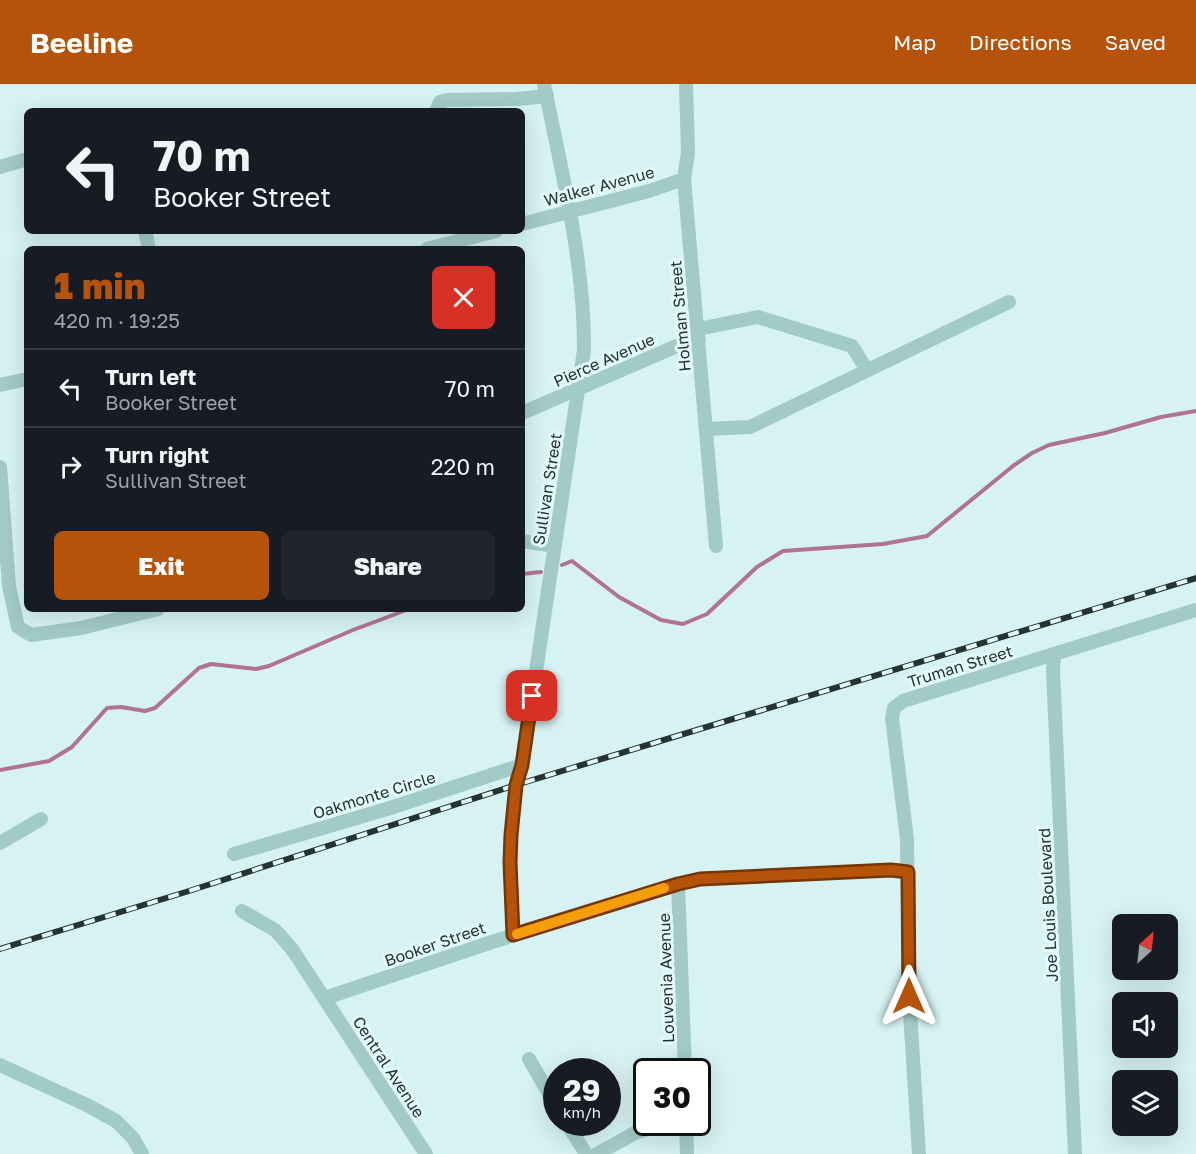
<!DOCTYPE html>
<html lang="en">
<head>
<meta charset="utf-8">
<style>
  :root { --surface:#171b24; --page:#20242c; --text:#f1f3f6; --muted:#9ea1a6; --line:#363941; --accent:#b45309 }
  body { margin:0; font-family:"Golos Text",sans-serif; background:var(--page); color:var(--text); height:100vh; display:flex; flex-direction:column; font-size:22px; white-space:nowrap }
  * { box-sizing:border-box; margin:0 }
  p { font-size:20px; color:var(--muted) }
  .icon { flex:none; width:33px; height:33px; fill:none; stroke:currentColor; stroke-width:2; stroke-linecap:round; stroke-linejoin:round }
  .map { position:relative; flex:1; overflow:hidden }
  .sheet { position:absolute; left:24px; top:162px; width:501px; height:366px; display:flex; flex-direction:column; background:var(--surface); border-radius:9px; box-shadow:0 6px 24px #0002 }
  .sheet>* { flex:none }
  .guide { position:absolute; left:24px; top:24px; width:501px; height:126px; border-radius:9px; box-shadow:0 6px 24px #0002; background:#171b24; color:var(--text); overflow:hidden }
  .needle { width:39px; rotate:27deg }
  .controls { position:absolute; left:1112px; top:830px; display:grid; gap:12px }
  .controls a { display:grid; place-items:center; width:66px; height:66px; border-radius:9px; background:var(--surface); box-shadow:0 6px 24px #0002; font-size:30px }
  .speed { position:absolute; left:543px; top:974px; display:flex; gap:12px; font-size:30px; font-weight:700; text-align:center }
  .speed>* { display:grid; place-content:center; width:78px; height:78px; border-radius:50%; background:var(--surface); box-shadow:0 6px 24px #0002; line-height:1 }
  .speed small { font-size:15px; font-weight:400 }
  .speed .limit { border:3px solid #111; border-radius:9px; background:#fff; color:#111 }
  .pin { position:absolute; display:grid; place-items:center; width:51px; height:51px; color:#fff; margin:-26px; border-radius:12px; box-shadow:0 3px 9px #0006 }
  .me { position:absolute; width:66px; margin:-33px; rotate:0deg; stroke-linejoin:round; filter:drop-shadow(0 0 4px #0008) }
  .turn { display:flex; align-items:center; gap:21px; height:126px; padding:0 30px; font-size:27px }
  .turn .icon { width:78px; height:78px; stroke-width:2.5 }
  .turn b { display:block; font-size:42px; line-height:51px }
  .round { display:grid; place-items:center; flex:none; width:63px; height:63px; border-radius:9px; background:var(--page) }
  .summary { display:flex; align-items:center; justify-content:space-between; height:102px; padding:0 30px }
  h1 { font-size:36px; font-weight:800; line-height:45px; color:var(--accent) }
  .cta { display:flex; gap:12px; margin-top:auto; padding:12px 30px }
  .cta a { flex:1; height:69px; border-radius:9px; background:var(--accent); color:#fff; font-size:24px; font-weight:800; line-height:69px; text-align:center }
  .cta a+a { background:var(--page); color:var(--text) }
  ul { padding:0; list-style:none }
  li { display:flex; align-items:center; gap:18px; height:78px; padding:0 30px; border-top:2px solid var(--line) }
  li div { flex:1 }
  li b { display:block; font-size:22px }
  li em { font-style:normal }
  header { display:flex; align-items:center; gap:36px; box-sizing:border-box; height:84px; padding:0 30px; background:var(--accent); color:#fff }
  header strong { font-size:28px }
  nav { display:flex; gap:33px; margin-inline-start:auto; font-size:21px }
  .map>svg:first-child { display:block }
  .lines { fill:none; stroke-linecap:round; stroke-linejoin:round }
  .stream { stroke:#b07491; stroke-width:4 }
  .street { stroke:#a2cac7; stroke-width:14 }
  .rail-casing { stroke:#253431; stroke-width:6 }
  .rail { stroke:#e2f9fa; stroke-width:4; stroke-dasharray:11; stroke-linecap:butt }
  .route-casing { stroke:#753606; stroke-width:15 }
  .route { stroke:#b45309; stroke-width:10 }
  .slow { stroke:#f59e0b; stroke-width:10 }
  .labels { text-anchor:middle; stroke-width:6; stroke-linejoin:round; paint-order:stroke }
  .street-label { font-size:16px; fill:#253431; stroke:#e2f9fa }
</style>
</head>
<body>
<header>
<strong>Beeline</strong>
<nav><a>Map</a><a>Directions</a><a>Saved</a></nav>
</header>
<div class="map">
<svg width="1196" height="1070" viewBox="0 0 1196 1070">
  <rect width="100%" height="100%" fill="#d6f2f2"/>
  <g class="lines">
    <g class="stream">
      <polyline points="562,481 572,477 619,513 661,536 683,540 707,530 757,483 783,467 883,460 927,452 1013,382 1032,369 1049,361 1105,349 1161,333 1196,327"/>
      <polyline points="522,490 541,488"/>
      <polyline points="0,686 49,677 72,663 107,624 121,623 145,627 155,624 199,584 211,580 256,585 269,582 353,546 409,525"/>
    </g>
    <g class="street">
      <polyline points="686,0 688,69 684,95 716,462"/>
      <polyline points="436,27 440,18 447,16 517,15 547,12"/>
      <polyline points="0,83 27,75"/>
      <polyline points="522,140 649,107 684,95"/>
      <polyline points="145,147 149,165"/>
      <polyline points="427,165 496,147"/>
      <polyline points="698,245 758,233 852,262 867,286"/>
      <polyline points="0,301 27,295"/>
      <polyline points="522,329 686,258 699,255"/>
      <polyline points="706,345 750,343 1009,218"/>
      <polyline points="0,383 9,502 18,543 31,551 81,544 158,525"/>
      <polyline points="522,457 555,462"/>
      <polyline points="1054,571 1053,587 1075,1070"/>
      <polyline points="0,759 41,735"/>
      <polyline points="234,770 387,725 522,681"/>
      <polyline points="678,800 685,987"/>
      <polyline points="242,827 275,846 292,865 426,1070"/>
      <path d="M513 851 510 778 511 751 516 701 522 681 584 266C585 180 561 85 544 0"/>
      <polyline points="325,914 492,858 678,800 701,795 891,786 908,788"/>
      <polyline points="529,975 556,1022"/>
      <polyline points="0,981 87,1021 116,1037 133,1054 142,1070"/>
      <polyline points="566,1038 586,1070"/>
      <polyline points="686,1038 687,1070"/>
      <polyline points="597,1070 635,1049 669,1038"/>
      <polyline points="919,1070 909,912 907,755 892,634 894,624 903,617 1196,526"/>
    </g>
    <g class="rail-casing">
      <polyline id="rail" points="0,865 189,807 516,701 1196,494"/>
    </g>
    <use href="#rail" class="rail"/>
  </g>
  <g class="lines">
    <g class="route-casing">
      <polyline id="route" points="532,612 522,681 516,701 511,751 510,778 513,851 678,800 700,795 891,786 908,788 909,912"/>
    </g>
    <use href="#route" class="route"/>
    <polyline class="slow" points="517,850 664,804"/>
  </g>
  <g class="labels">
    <g class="street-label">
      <text transform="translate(599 102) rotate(-15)" y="6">Walker Avenue</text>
      <text transform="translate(680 232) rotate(-95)" y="6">Holman Street</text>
      <text transform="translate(604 276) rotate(-24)" y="6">Pierce Avenue</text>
      <text transform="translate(547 405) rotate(-81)" y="6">Sullivan Street</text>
      <text transform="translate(960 582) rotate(-17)" y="6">Truman Street</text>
      <text transform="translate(374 711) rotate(-17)" y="6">Oakmonte Circle</text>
      <text transform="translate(1048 821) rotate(-93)" y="6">Joe Louis Boulevard</text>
      <text transform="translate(435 860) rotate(-19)" y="6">Booker Street</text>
      <text transform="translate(666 894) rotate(-92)" y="6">Louvenia Avenue</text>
      <text transform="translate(389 983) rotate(57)" y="6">Central Avenue</text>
    </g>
  </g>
</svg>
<div class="controls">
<a><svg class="needle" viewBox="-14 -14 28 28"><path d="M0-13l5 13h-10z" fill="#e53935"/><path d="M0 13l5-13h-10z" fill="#9ea1a6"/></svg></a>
<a><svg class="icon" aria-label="sound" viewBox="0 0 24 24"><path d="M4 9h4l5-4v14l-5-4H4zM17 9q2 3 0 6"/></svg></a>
<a><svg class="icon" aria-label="layers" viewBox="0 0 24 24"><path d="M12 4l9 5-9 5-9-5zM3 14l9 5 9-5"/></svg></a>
</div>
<div class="speed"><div>29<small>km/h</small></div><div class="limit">30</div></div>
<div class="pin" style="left:532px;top:612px;background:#d93025"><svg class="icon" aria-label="arrive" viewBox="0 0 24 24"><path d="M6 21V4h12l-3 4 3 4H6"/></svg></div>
<svg class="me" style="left:909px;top:912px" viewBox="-20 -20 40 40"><path d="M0-17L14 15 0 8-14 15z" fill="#b45309" stroke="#fff" stroke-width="4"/></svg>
<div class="guide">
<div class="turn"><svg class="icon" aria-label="left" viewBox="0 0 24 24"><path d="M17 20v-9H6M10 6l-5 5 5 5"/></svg><div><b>70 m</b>Booker Street</div></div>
</div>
<section class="sheet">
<div class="summary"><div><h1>1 min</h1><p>420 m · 19:25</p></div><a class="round" style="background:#d93025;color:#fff"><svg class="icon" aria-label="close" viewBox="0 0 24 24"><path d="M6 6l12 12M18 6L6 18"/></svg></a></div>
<ul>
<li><svg class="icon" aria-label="left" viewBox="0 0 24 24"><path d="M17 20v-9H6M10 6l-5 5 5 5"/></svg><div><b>Turn left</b><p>Booker Street</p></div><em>70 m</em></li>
<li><svg class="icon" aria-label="right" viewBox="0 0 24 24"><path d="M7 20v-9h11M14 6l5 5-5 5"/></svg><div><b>Turn right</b><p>Sullivan Street</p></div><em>220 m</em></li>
</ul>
<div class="cta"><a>Exit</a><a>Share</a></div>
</section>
</div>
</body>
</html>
